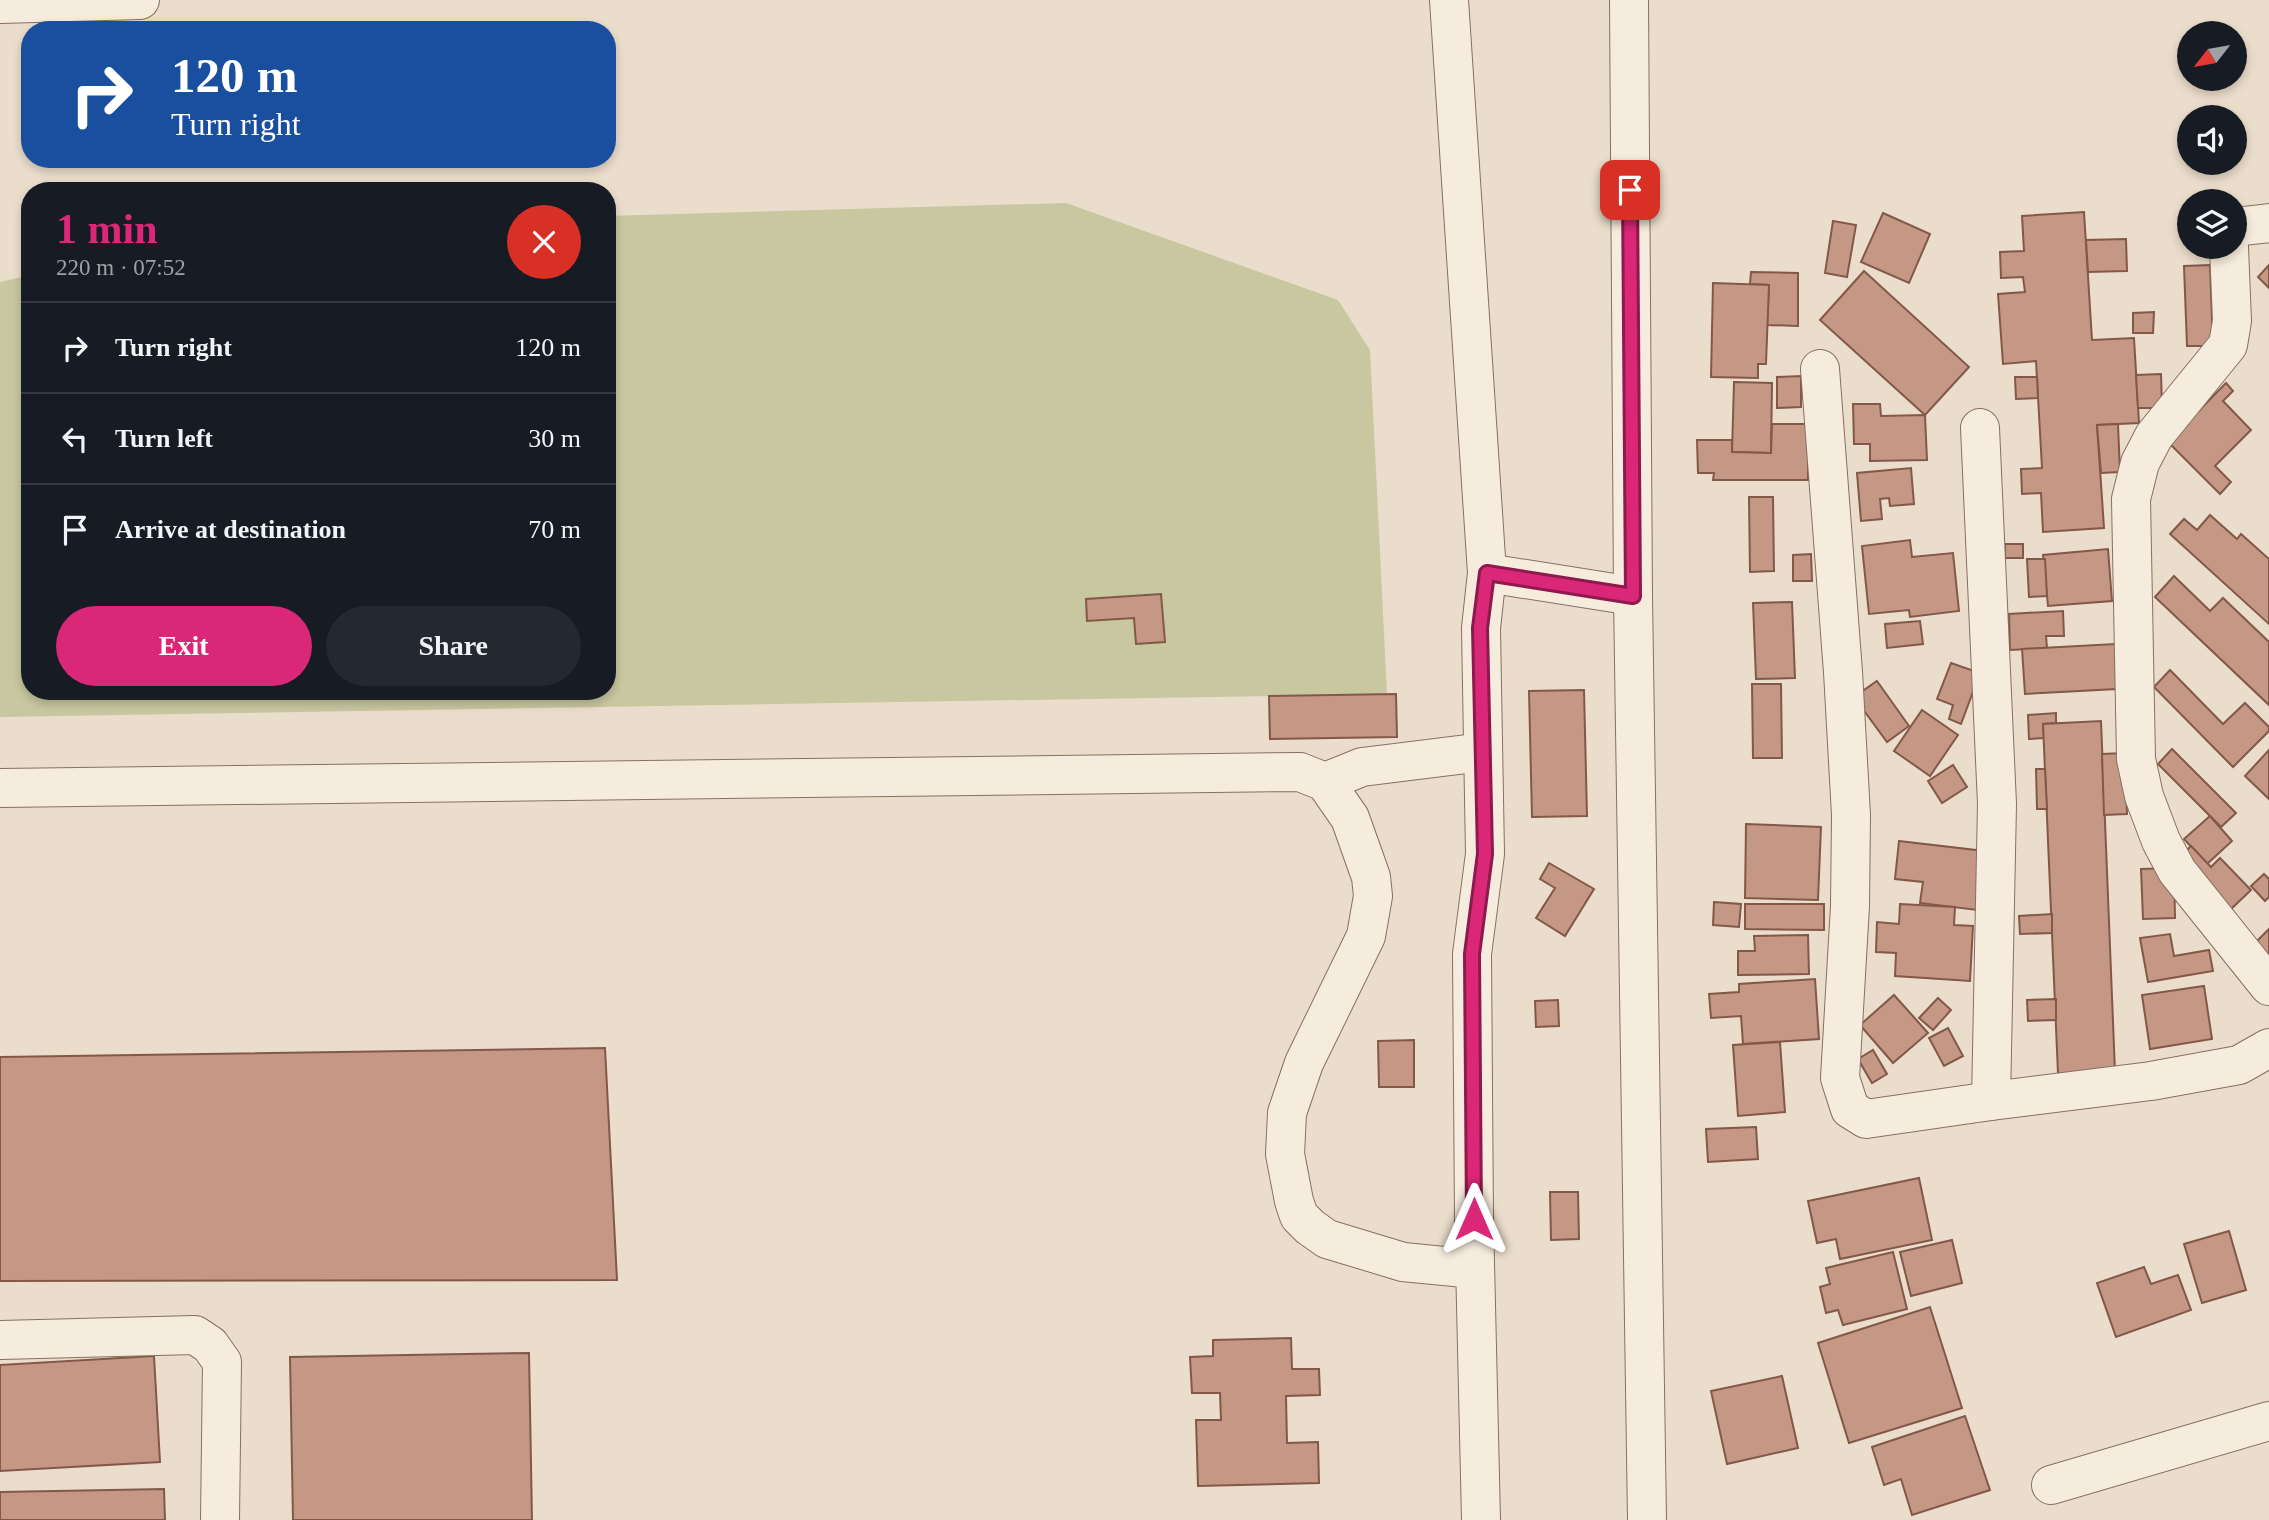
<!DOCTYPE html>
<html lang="en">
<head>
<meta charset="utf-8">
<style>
  :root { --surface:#171b24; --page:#242831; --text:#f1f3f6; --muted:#9ea1a6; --line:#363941; --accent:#db2777 }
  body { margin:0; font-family:Georgia,serif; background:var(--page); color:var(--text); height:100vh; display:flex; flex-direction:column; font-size:26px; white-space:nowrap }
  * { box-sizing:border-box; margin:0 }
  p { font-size:23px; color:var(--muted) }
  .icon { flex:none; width:38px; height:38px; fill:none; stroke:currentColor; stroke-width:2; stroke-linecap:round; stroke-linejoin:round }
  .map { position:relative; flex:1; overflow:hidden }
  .details { position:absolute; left:21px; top:182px; width:595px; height:518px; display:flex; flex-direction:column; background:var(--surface); border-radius:28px; box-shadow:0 4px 10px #0003 }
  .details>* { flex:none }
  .banner { position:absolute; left:21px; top:21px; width:595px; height:147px; border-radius:28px; box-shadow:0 4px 10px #0003; background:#1a4fa0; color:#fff; overflow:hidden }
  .needle { width:46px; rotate:239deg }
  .fabs { position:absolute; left:2177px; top:21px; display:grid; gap:14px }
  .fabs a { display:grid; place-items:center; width:70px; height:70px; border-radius:50%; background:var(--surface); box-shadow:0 4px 10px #0003; font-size:35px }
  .pin { position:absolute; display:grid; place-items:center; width:60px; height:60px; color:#fff; margin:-30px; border-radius:14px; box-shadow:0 4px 10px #0006 }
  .me { position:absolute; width:77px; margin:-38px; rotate:0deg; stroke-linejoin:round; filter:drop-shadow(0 0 5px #0008) }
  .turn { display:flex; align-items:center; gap:24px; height:147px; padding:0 35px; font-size:32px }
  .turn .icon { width:91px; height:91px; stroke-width:2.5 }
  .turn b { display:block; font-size:49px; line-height:60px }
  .round { display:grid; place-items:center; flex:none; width:74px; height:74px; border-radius:37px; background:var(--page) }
  .summary { display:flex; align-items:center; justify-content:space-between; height:119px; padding:0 35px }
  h1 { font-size:42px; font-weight:800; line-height:52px; color:var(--accent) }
  .cta { display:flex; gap:14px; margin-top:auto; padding:14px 35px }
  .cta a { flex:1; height:80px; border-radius:42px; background:var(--accent); color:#fff; font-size:28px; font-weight:800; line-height:80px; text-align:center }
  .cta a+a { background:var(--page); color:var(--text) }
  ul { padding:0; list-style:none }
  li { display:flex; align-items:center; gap:21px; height:91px; padding:0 35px; border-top:2px solid var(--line) }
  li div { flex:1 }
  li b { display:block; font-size:26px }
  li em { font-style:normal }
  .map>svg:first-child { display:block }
  .green { fill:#c8c7a0 }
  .building { fill:#c59785; stroke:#835849; stroke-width:2 }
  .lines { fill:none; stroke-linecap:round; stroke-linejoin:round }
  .minor-casing { stroke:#867061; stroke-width:40 }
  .minor { stroke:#f6ecde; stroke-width:38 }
  .route-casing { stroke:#8e194d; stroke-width:18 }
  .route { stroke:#db2777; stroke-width:12 }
</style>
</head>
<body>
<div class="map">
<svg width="2269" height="1520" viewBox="0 0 2269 1520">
  <rect width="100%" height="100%" fill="#ebddcb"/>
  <polygon class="green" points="1066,203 1338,300 1370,350 1387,694 0,717 0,282 30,275 30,691 607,691 607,216"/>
  <g class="building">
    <polygon points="2084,212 2092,340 2134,338 2139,423 2097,425 2104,528 2043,532 2041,493 2022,494 2021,469 2042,468 2036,361 2003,364 1998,294 2025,292 2023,277 2001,278 2000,252 2024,251 2022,216"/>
    <polygon points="1883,213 1930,234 1909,283 1861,262"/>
    <polygon points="1833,221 1856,225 1847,277 1825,273"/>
    <polygon points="2126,239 2127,271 2088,272 2086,240"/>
    <polygon points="2210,265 2213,346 2187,346 2184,266"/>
    <polygon points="2269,265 2269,288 2258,277"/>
    <polygon points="1864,271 1969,367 1925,415 1820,320"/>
    <polygon points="1751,272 1798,273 1798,326 1767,325 1769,285 1750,284"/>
    <polygon points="1713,283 1769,285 1766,364 1758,364 1758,378 1711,377"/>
    <polygon points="2154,312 2153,333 2133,333 2133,313"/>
    <polygon points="2161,374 2162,408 2138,408 2136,375"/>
    <polygon points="1801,376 1801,407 1777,408 1777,377"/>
    <polygon points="2015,377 2037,377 2038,398 2016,399"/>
    <polygon points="1734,382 1772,383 1771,453 1732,452"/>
    <polygon points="2226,383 2233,391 2223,401 2251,430 2215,466 2231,482 2220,494 2168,442"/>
    <polygon points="1853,404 1880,404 1881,416 1925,415 1927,460 1870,461 1870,444 1854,444"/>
    <polygon points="1772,424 1808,424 1808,480 1713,480 1714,473 1698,473 1697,440 1732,440 1732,452 1771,453"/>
    <polygon points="2118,424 2120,472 2101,473 2097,425"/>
    <polygon points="1911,468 1914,504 1890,506 1889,498 1880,499 1882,519 1861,521 1857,473"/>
    <polygon points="1749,497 1773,497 1774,571 1750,572"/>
    <polygon points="2210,515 2237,539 2241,534 2269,559 2269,624 2170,534 2184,519 2197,530"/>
    <polygon points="1910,540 1912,557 1953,553 1959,611 1910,617 1909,610 1869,614 1862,546"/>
    <rect x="2005" y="544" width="18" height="14"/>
    <polygon points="2108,549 2112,601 2048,606 2043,555"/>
    <polygon points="1811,554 1812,581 1793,581 1793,555"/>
    <polygon points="2027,559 2045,559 2047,596 2029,597"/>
    <polygon points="2174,576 2210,611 2223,598 2269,642 2269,705 2155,597"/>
    <polygon points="1161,594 1165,642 1136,644 1134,618 1087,621 1086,599"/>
    <polygon points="1792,602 1795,678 1756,679 1753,603"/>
    <polygon points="2063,611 2064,636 2046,636 2047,648 2010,650 2009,614"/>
    <polygon points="1920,621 1923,644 1887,648 1885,624"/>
    <polygon points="2115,644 2117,689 2025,694 2022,649"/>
    <polygon points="1951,663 1980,673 1961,724 1949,719 1953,705 1937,699"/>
    <polygon points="2170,670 2223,724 2245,703 2269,727 2269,731 2233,767 2154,687"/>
    <polygon points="1877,681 1909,726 1887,742 1854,697"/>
    <polygon points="1752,684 1781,684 1782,758 1753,758"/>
    <polygon points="1584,690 1587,816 1532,817 1529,691"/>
    <polygon points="1396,694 1397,737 1270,739 1269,696"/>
    <polygon points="1922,710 1958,735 1930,776 1894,751"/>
    <polygon points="2056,713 2056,723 2043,724 2044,738 2029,739 2028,715"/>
    <polygon points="2101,721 2115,1072 2058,1074 2043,724"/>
    <polygon points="2172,749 2236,813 2221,827 2158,764"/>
    <polygon points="2269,750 2269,799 2245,776"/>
    <polygon points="2125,753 2127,814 2104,815 2102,754"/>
    <polygon points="1953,765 1967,787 1942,803 1928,781"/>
    <polygon points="2036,769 2045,769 2047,809 2037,809"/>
    <polygon points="2210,816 2232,841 2207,864 2184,839"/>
    <polygon points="1746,824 1821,827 1818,900 1745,898"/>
    <polygon points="1899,841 1984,851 1977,910 1920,903 1923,882 1895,879"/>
    <polygon points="2191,846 2211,867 2220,858 2251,890 2229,911 2179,858"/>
    <polygon points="1549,863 1594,889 1565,936 1536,918 1555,888 1540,879"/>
    <polygon points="2174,868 2175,918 2143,919 2141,869"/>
    <polygon points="2264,874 2269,879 2269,897 2265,901 2251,886"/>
    <polygon points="1714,902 1741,904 1739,927 1713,925"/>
    <polygon points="1745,904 1824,904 1824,930 1745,929"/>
    <polygon points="1900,904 1955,907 1954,925 1973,926 1970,981 1895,976 1896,953 1876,952 1877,922 1899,924"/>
    <polygon points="2052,914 2052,933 2020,934 2019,916"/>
    <polygon points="2269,929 2269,958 2254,944"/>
    <polygon points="2170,934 2174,956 2209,950 2213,971 2148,982 2140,938"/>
    <polygon points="1808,935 1809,974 1738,975 1738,951 1755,951 1754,936"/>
    <polygon points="1815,979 1819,1039 1743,1044 1741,1016 1711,1018 1709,994 1739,992 1739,984"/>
    <polygon points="2204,986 2212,1039 2150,1049 2142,995"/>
    <polygon points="1894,995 1928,1033 1893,1063 1860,1025"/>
    <polygon points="1938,998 1951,1010 1933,1030 1919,1018"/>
    <polygon points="2056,999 2056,1020 2028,1021 2027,1000"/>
    <polygon points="1558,1000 1559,1026 1536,1027 1535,1001"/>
    <polygon points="1948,1028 1963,1056 1944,1066 1929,1038"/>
    <polygon points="1414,1040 1414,1087 1379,1087 1378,1041"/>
    <polygon points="1780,1042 1785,1112 1738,1116 1733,1045"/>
    <polygon points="605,1048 617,1280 0,1281 0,1057"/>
    <polygon points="1873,1050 1887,1074 1872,1083 1858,1059"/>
    <polygon points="1756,1127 1758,1159 1708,1162 1706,1129"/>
    <polygon points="1919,1178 1932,1240 1840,1259 1836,1239 1817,1243 1808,1201"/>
    <polygon points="1550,1192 1578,1192 1579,1239 1551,1240"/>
    <polygon points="2229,1231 2246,1290 2202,1303 2184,1244"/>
    <polygon points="1952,1240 1962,1283 1911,1296 1900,1252"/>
    <polygon points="1893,1252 1907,1309 1843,1325 1838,1310 1826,1313 1820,1287 1830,1284 1826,1268"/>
    <polygon points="2144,1267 2151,1284 2178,1275 2191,1310 2116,1337 2097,1283"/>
    <polygon points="1930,1307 1962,1408 1849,1443 1818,1343"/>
    <polygon points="1291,1338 1292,1369 1319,1369 1320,1395 1286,1396 1287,1443 1318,1442 1319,1483 1198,1486 1196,1420 1221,1420 1220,1393 1192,1393 1190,1357 1213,1356 1213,1340"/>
    <polygon points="529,1353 532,1520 293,1520 290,1357"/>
    <polygon points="154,1356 160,1462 0,1471 0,1365"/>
    <polygon points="1782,1376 1798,1448 1727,1464 1711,1391"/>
    <polygon points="1965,1416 1990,1490 1912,1515 1901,1479 1884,1485 1872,1447"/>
    <polygon points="164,1489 165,1520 0,1520 0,1492"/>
  </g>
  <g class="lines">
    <g class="minor-casing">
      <g id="minor">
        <polyline points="1449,0 1487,573"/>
        <polyline points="1629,0 1633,596 1647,1520"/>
        <polyline points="0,4 140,0"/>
        <polyline points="2235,227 2269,223"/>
        <polyline points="2229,247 2232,321 2228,345 2154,436 2140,463 2131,499 2136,759 2144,796 2161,841 2177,871 2269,986"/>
        <polyline points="1820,369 1843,672 1851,815 1850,906 1840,1078 1850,1109 1866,1119 1991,1101"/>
        <polyline points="1980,428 1997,804 1991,1101 2151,1081 2239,1065 2269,1048"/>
        <polyline points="1325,782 1362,767 1483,752"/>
        <polyline points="0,788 1300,772 1325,782 1350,818 1371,877 1373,896 1366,936 1304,1063 1287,1113 1285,1154 1294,1201 1299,1216 1310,1227 1327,1239 1403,1262 1475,1269"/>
        <polyline points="0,1340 195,1335 210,1345 222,1362 220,1520"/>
        <polyline points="2051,1485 2269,1421"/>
        <polyline points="1481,1520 1474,1219 1472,954 1485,854 1481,628 1487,573 1633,596"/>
      </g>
    </g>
    <use href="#minor" class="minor"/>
  </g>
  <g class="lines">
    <g class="route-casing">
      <polyline id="route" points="1474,1219 1472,954 1485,854 1480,628 1487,573 1633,596 1630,190"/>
    </g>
    <use href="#route" class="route"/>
  </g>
</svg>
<div class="fabs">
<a><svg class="needle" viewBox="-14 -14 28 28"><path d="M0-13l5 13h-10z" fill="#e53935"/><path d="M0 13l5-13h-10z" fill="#9ea1a6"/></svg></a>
<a><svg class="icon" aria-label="sound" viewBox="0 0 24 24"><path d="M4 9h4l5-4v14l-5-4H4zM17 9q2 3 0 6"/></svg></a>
<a><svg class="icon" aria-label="layers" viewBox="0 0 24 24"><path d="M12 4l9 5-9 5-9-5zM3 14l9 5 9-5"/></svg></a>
</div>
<div class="pin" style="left:1630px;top:190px;background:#d93025"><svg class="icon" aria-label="arrive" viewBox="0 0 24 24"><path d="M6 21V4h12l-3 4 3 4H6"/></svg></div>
<svg class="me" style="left:1474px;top:1219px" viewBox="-20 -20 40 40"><path d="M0-17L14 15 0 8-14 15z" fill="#db2777" stroke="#fff" stroke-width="4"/></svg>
<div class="banner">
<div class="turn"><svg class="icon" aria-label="right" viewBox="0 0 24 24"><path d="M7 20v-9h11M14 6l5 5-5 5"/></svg><div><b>120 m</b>Turn right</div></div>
</div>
<section class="details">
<div class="summary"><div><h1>1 min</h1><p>220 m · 07:52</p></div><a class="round" style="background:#d93025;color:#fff"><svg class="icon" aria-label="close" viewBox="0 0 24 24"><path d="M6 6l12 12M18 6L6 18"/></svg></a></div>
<ul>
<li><svg class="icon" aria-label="right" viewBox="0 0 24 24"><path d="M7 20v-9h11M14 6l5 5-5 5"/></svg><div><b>Turn right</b></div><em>120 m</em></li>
<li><svg class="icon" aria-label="left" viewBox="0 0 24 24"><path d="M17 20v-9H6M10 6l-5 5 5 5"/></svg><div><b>Turn left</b></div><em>30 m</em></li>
<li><svg class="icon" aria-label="arrive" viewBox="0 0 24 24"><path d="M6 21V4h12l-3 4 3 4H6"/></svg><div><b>Arrive at destination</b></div><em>70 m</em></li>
</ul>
<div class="cta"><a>Exit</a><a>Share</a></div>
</section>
</div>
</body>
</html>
